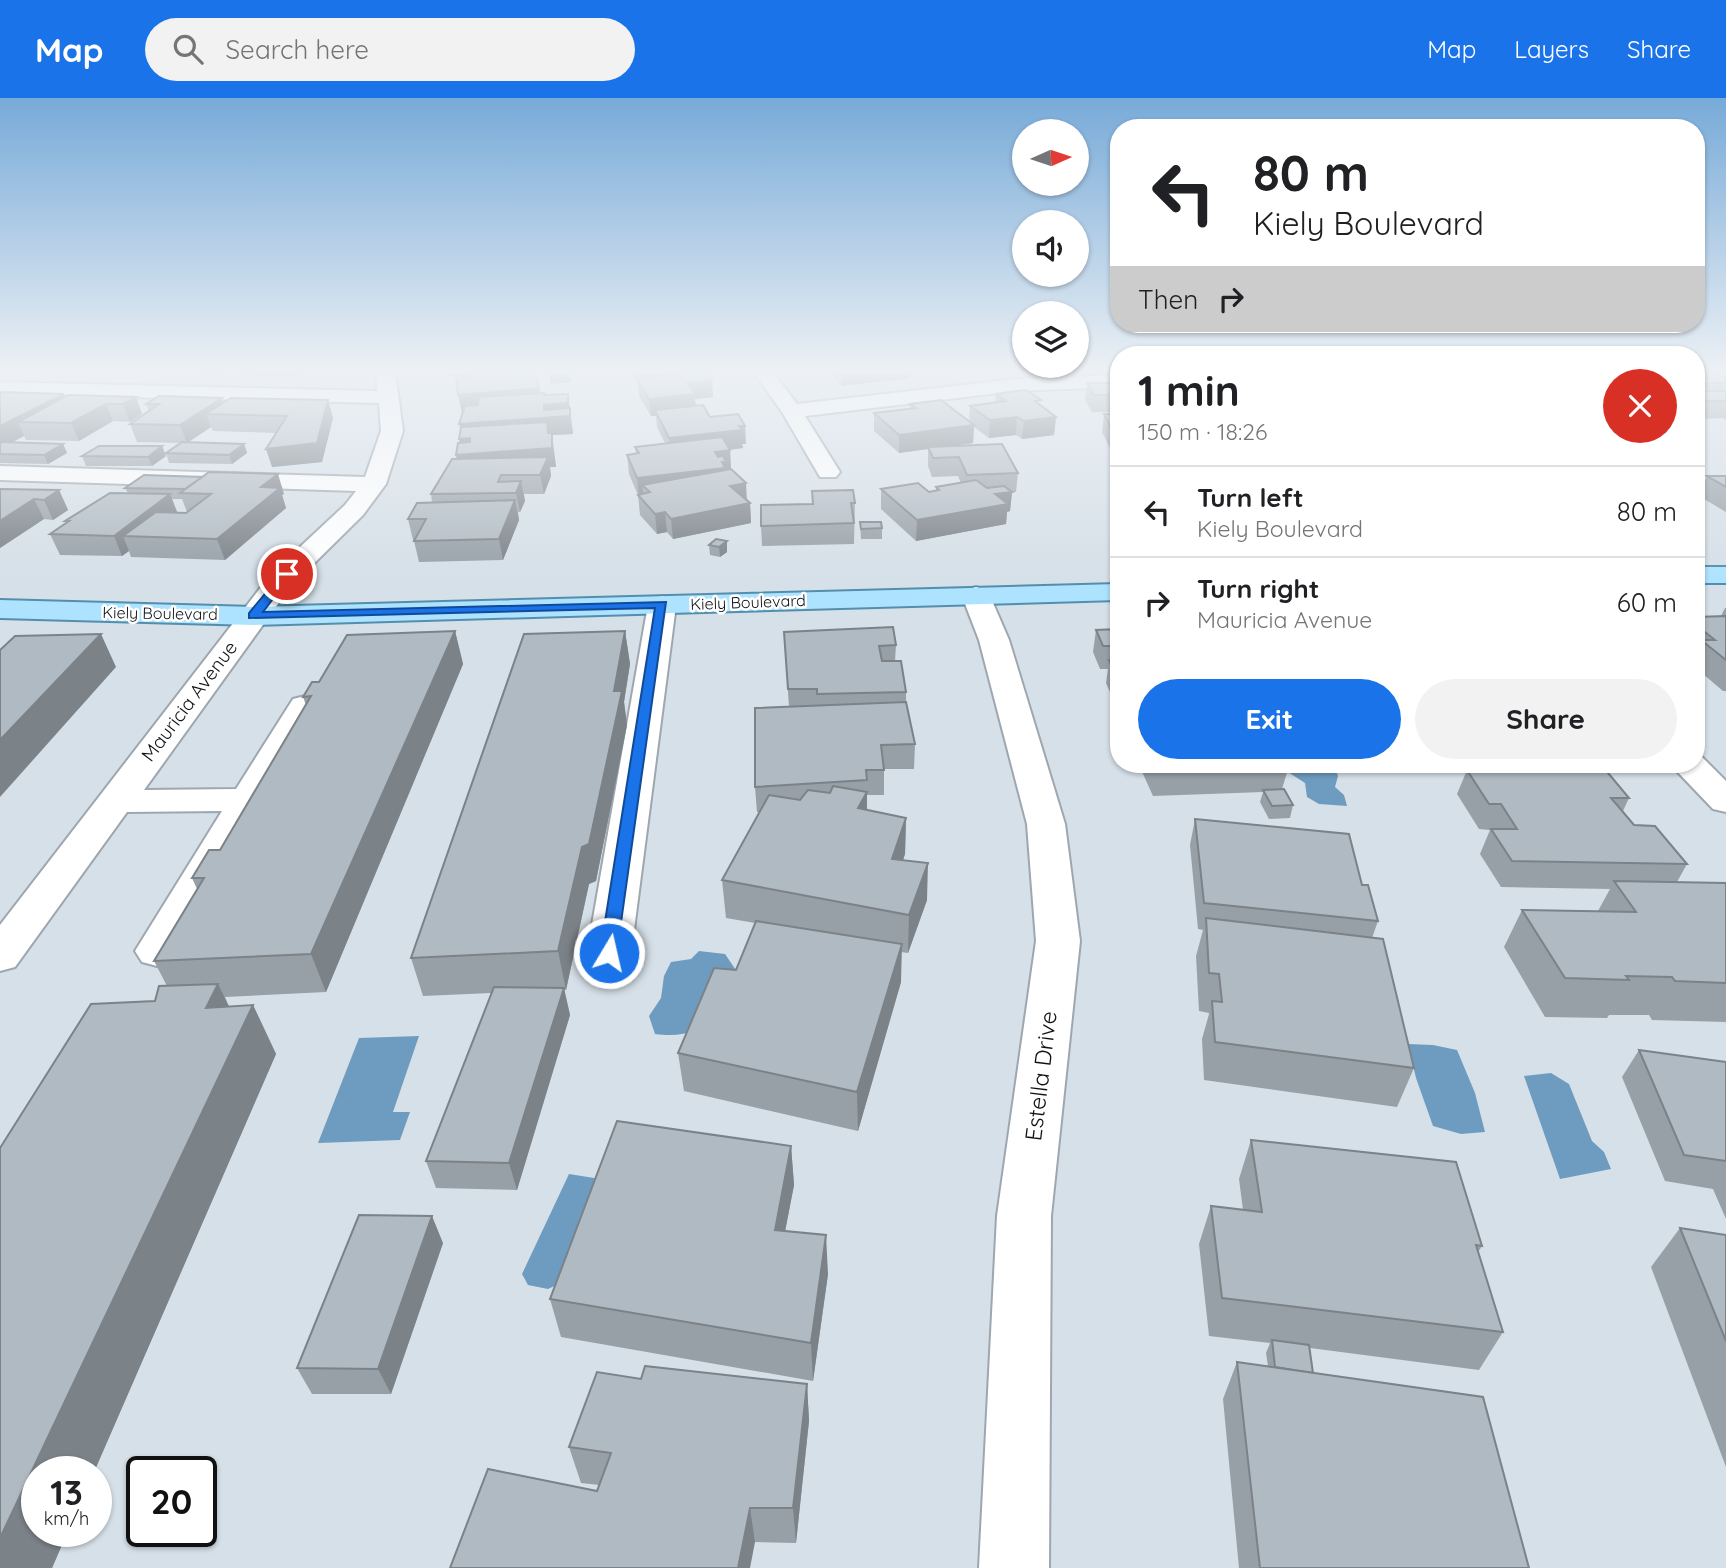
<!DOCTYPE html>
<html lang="en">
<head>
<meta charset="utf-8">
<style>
  :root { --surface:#fff; --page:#f2f2f2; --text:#202124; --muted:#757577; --line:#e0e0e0; --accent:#1a73e8 }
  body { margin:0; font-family:Quicksand,sans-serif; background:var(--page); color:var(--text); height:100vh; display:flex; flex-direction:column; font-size:26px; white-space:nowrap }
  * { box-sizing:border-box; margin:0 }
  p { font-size:23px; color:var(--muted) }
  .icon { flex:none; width:38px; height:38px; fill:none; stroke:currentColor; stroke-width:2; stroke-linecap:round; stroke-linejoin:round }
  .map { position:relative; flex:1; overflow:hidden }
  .panel { position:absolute; left:1110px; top:248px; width:595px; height:427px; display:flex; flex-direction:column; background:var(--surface); border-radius:28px; box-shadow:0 2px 5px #0004 }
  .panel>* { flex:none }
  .hud { position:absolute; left:1110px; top:21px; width:595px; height:214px; border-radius:28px; box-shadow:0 2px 5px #0004; background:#fff; color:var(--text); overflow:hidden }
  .needle { width:46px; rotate:87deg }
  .buttons { position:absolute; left:1012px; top:21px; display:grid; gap:14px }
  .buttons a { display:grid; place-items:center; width:77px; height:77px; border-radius:50%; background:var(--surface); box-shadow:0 2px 5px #0004; font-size:35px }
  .speed { position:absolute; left:21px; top:1358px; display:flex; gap:14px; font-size:35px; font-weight:700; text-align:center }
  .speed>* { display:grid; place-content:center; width:91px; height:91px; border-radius:50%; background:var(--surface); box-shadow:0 2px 5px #0004; line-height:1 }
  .speed small { font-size:18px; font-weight:400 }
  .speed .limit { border:4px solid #111; border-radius:10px; background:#fff; color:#111 }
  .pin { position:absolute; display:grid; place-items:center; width:60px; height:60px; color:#fff; margin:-30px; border:4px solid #fff; border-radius:50%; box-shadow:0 2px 7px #0007 }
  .me { position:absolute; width:77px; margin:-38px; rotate:9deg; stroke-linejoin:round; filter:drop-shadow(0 0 5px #0008) }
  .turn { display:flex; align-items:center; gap:24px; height:147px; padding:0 28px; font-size:32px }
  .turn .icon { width:91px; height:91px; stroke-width:2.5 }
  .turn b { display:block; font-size:49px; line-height:60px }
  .then { display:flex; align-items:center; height:66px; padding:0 28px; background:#0003; gap:14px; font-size:26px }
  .round { display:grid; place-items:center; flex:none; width:74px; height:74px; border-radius:37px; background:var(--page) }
  .headline { display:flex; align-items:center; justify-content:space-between; height:119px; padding:0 28px }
  h1 { font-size:42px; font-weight:700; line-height:52px }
  .button { display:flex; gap:14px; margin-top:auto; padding:14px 28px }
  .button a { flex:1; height:80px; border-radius:42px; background:var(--accent); color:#fff; font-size:28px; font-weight:700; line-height:80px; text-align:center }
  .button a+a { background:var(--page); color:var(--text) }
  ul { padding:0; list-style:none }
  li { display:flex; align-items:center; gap:21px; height:91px; padding:0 28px; border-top:2px solid var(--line) }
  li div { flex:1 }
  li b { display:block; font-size:26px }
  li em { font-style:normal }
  header { display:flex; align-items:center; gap:42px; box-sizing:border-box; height:98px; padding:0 35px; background:var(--accent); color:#fff }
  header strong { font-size:33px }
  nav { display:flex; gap:38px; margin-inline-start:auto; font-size:24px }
  .search { width:490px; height:63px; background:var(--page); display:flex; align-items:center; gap:18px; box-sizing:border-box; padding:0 24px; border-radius:38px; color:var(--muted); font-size:26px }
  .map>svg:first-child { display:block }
  .water { fill:#6e9cc0 }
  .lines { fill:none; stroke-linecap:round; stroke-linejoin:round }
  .minor-casing { stroke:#9ea7af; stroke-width:4 }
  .major-casing { stroke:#548ead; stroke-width:4 }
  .minor { fill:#fff; fill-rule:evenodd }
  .major { fill:#aee3ff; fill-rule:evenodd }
  .wall { fill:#97a0a7; fill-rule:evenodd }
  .shaded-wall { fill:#7b8288 }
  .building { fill:#b0bac2; stroke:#7b8288; stroke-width:2 }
  .route { fill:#1a73e8; stroke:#114b97; stroke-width:2 }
  .labels { text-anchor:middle; stroke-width:5; stroke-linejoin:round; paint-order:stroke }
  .far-street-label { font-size:16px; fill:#101316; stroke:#fff }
  .street-label { font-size:19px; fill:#101316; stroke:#fff }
  .near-street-label { font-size:23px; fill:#101316; stroke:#fff }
</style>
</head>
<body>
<header>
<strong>Map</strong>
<div class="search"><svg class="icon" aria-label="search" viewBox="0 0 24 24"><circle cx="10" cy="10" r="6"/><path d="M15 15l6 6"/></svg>Search here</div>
<nav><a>Map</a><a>Layers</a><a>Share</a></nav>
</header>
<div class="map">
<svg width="1726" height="1470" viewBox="0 0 1726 1470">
  <rect width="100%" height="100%" fill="#d6e0e8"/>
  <g class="water">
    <polygon points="1296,667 1334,667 1338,678 1335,689 1344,697 1347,708 1319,706 1307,699 1305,685 1288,674"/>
    <path d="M699 853 725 856 740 878C713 915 706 943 655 936L649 918 661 900 664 878 671 864 691 861Z"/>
    <polygon points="419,938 393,1014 410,1014 400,1042 318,1045 359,940"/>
    <polygon points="1408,946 1433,947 1457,952 1475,995 1485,1034 1461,1036 1433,1028 1416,980"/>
    <polygon points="1551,975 1569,986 1592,1043 1604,1054 1611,1071 1560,1081 1524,978"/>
    <polygon points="569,1076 613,1083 567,1182 548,1191 528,1187 522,1176"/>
  </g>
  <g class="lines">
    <g class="minor-casing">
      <g id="minor">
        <polygon points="376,273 395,273 403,333 386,386 363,417 291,488 144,692 236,691 293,601 305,598 317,601 322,608 172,864 157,868 142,864 135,853 222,713 127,714 15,869 0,873 0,827 271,476 345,407 356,393 0,382 0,368 365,379 381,333 379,305 0,296 0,284 377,293"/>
        <polygon points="753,273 772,273 797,306 1016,281 1118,277 1118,289 1016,293 805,318 840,374 836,379 820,379 782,314"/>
        <polygon points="976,489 986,492 990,498 1009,542 1065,726 1080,843 1051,1118 1049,1470 979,1470 997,1118 1036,843 1027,726 979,542 962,498 966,492"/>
        <polygon points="662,498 672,501 676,507 631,855 624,866 609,870 594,866 587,855 648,507 652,501"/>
        <polygon points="1696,658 1702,659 1726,683 1726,714 1713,711 1671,667 1696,667"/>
      </g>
    </g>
    <g class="major-casing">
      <g id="major">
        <rect x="1696" y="469" width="30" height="16"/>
        <polygon points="1118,486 1118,502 254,527 0,520 0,502 254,509"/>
      </g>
    </g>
    <use href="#minor" class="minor"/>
    <use href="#major" class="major"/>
  </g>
  <g class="wall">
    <polygon points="78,273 140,273 137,275"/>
    <polygon points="142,273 229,273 222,277 143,275"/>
    <polygon points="235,273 304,273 296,278 236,277"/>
    <polygon points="448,273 535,273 540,295 544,297 568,296 573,336 552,337 556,369 550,369 551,378 544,396 524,396 525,403 520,414 518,414 519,422 503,462 419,464 414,443 415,442 413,442 408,421 432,404 431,396 457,361 456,357 460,345 463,315 462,315 458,297 469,279 469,277 449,279"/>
    <polygon points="631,273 706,273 712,282 713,299 695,301 696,308 746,346 742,346 743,350 730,352 731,371 727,371 750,405 751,425 673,441 667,434 657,436 640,417 638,397 629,376 627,357 636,356 635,349 665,345 657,329 656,318 651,318 639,298 638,288"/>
    <polygon points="826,273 910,273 910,280 842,288 833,280 833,276 829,277"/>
    <polygon points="1696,273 1721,273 1720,275 1716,275 1726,280 1726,322 1723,320 1698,321 1696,320"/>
    <polygon points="1087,285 1118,285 1118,362 1116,362 1102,334 1104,316 1113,316 1112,314 1092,314 1085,302"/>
    <polygon points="0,294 65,299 136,299 142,316 130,324 113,323 79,343 26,342 24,338 11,345 63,346 67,355 48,366 0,365"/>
    <polygon points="996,296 1041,307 1056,319 1054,337 1022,341 1016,337 989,340 974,329 973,345 952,348 1018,375 1016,394 1012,394 1010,413 1007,414 1006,426 916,443 881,411 881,391 929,394 936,392 936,389 961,385 958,378 932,379 928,368 928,351 899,355 874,333 874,315 910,311 910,306 969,323 970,308 995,304"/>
    <polygon points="328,302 333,320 322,364 272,369 276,335 213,333 211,329 188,344 244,346 247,355 232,366 169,365 166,355 181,345 137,344 130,326 149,313 146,306"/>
    <polygon points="162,348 166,358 152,368 86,368 82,358"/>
    <path d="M144 377 284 396 282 397 286 410 225 462 131 459 129 453 122 458 60 457 50 436 66 425 65 423 128 395 125 390ZM172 401H182L187 414 186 415H177Z"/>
    <polygon points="1707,378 1726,378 1726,414 1699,398"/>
    <polygon points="0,391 59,392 68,412 53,422 44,421 0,450"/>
    <polygon points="812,393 855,405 854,446 762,448 761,428 812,406"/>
    <polygon points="860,424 882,430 882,441 861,441"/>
    <polygon points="727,443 727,454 720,459 710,457 709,447"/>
    <polygon points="1725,510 1726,510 1726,593 1723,593 1696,570 1696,519 1721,518"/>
    <polygon points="1118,531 1118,612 1106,585 1108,571 1100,571 1093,554 1096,532"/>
    <polygon points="455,533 463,566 326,894 225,899 229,909 253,907 276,956 94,1374 37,1374 37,1433 68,1433 52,1470 0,1470 0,1050 91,906 155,903 159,888 167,888 154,863 197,791 192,780 209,752 220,752 306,607 303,599 312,584 319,584 347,537"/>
    <polygon points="625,533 630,566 624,604 627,627 596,783 589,786 566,892 564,892 570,917 517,1092 436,1090 426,1063 491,895 423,898 411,860"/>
    <polygon points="784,534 896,547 895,563 906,594 906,604 915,646 914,671 884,671 884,697 867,697 867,712 906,720 905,756 903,762 927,802 908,855 901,854 901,884 858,1033 684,993 678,955 736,872 755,825 726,820 722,782 760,714 757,714 755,689 789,609"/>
    <polygon points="1139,667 1288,667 1289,668 1282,691 1293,707 1290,720 1269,721 1260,704 1263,694 1153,698"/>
    <polygon points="1446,667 1523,667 1448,669"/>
    <polygon points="1573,669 1629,700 1623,713 1634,727 1687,766 1677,784 1726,785 1726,924 1652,922 1649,917 1609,917 1607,920 1545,919 1504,849 1522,812 1598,813 1610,791 1501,789 1480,756 1490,732 1479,731 1457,696 1467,672 1571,673"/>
    <polygon points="1195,721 1362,787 1378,823 1372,840 1414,970 1397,1009 1204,982 1202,941 1209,916 1209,915 1199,913 1196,858 1203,832 1198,831 1190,747"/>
    <polygon points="1639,952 1726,964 1726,1121 1713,1091 1665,1083 1622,979"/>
    <polygon points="1251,1042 1482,1148 1478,1154 1503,1234 1479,1272 1310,1250 1313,1275 1529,1470 1239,1470 1223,1301 1237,1264 1268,1268 1266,1255 1270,1245 1209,1238 1199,1146 1211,1108 1243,1112 1239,1081"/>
    <polygon points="791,1048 794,1087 785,1133 828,1176 813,1283 561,1239 550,1201"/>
    <polygon points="1680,1130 1726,1137 1726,1369 1651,1169"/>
    <polygon points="443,1145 391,1296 312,1296 297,1270"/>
    <polygon points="641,1281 807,1286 809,1323 796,1445 755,1444 597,1393 599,1387 581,1385 569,1349"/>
  </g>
  <g class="shaded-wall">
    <polygon points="294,273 304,273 296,278"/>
    <polygon points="448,273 472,273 473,277 449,279"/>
    <polygon points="636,273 699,273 712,282 713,299 695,301 696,314 655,312 656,318 651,318 649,301 637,281 638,288"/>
    <polygon points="841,273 910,273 910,280 842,288"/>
    <polygon points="570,276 571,284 551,286 550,278"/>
    <polygon points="539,290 542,307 462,315 458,297"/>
    <polygon points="64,296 71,313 18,324 24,338 0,350 0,328"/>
    <polygon points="568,296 573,336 552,337 556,369 550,369 551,378 544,396 540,377 460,376 456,357 462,357 459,341 463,341 459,326 546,307"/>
    <polygon points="136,299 142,316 130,324 123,306"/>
    <polygon points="222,300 228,316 206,316 211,329 187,345 180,327"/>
    <polygon points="328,302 333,320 322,364 272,369 266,351"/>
    <polygon points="106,306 113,323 79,343 71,325"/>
    <polygon points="1017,319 1016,337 989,340 990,322"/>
    <polygon points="1056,319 1054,337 1022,341 1024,323"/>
    <polygon points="974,327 973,345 929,351 928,349 928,351 899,355 899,337"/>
    <polygon points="745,328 746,346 742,346 743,350 671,358 669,340"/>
    <polygon points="63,346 67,355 48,366 44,357"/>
    <polygon points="244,346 247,355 232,366 229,357"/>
    <polygon points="162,348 166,358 152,368 148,359"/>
    <polygon points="730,352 731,371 727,371 728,383 650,394 642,387 644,399 639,400 637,380 715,354"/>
    <polygon points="278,376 284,396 282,397 286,410 225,462 217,441 261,389"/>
    <polygon points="521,383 525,403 520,414 516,395"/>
    <polygon points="746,385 747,404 730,388"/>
    <polygon points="59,392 68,412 53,422 44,402"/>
    <polygon points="1012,394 1010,413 1007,414 1006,426 916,443 917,422 995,396"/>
    <polygon points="170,396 178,416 123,438 129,453 122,458 114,438"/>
    <polygon points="34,401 44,421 0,450 0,423"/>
    <polygon points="515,402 519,422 503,462 499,441"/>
    <polygon points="750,405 751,425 673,441 671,421"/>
    <polygon points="665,414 667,434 657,436 655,416"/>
    <polygon points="727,443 727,454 720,459 719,449"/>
    <polygon points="455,533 463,566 326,894 311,856"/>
    <polygon points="625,533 630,566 624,604 627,627 596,783 589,786 566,892 558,853 614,593"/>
    <polygon points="101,536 116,569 0,699 0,642"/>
    <polygon points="867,694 867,731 858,710"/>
    <polygon points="906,720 905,756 891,798 892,761"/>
    <polygon points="928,765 927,802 908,855 909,817"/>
    <polygon points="902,846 901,884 858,1033 857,994"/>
    <polygon points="218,886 241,933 253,907 276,956 94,1374 37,1374 37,1433 68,1433 52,1470 0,1470 0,1440 206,910"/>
    <polygon points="564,890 570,917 517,1092 509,1065"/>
    <polygon points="791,1048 794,1087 778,1170 775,1132"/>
    <polygon points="432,1118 443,1145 391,1296 378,1271"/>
    <polygon points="826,1137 828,1176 813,1283 811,1245"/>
    <polygon points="807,1286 809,1323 796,1445 793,1410"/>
    <polygon points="750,1410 755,1444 750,1470 738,1470"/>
  </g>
  <g class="building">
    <polygon points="477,273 535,273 539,290 458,297 456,280 469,279 468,274"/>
    <polygon points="568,273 570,276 550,278 547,274"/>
    <polygon points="706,273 712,282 687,285 695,296 649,301 637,281 671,276"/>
    <polygon points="1696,273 1712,273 1726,280 1726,285 1696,285"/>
    <polygon points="1087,285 1118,285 1118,303 1114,297 1094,297"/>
    <polygon points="1026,292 1041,302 1035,303 1056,319 1024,323 1017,319 990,322 970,308 1006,303 996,296"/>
    <polygon points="1696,293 1726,293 1726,303 1706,303 1696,298"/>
    <polygon points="0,294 64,296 0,328"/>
    <polygon points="544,295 544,297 568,296 568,305 544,307 544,312 570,310 570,318 459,326 465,308 478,307 479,299"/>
    <polygon points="68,297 136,299 123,306 106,306 71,325 18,324"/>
    <polygon points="159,298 222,300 180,327 130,326 159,306 146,306"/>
    <polygon points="231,300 328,302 317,345 266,351 287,318 206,316"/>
    <polygon points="941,302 974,327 899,337 874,315 916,310 910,306"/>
    <polygon points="703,307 710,319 738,316 745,328 739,328 742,332 669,340 655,312"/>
    <polygon points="1104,316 1118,316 1118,343"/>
    <polygon points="547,324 548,335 552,335 552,350 456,357 458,345 470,344 470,340 459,341 461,329"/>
    <polygon points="722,339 730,352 715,354 718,359 723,358 726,364 722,364 725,370 637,380 627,357 639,355 635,349"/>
    <polygon points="2,344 63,346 44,357 0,356 0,345"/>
    <polygon points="182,344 244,346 229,357 166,355"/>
    <polygon points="1002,346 1018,375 967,377 959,359 933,360 928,349"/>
    <polygon points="99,348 162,348 148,359 82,358"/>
    <polygon points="548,359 540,377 501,377 498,384 521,383 516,395 431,396 452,361"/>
    <polygon points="731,371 746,385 730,388 750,405 671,421 665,414 655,416 638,397 650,394 642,387"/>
    <polygon points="209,374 278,376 261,389 280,390 217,441 123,438 156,414 186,415 211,396 180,395"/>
    <polygon points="144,377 202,379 185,391 125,390"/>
    <polygon points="1707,378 1726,378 1726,389"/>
    <polygon points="976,382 987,390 1004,388 1012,394 995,396 1008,406 917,422 881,391 918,385 929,394 939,392 936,389"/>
    <polygon points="0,391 59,392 44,402 34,401 0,423"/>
    <polygon points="853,392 855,405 851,405 854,425 761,428 761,407 813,406 812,393"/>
    <polygon points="110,395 170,396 114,438 50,436 69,423 65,423"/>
    <polygon points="515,402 499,441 414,443 426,421 408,421 417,405"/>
    <polygon points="860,424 881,424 882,430 861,431"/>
    <polygon points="716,441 727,443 719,449 709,447"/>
    <polygon points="1726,518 1726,562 1701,542 1715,542 1696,527 1696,519"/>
    <polygon points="893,529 896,547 879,548 882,563 901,563 906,594 817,596 817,591 788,591 784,534"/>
    <polygon points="1118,531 1118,558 1114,548 1103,548 1096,532"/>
    <polygon points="455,533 311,856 154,863 204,780 192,780 209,752 220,752 311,598 303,599 312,584 319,584 347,537"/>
    <polygon points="625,533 614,593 622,593 589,746 582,749 558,853 411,860 524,536"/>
    <polygon points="101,536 0,642 0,552 15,538"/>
    <polygon points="1118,561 1118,581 1109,562"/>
    <polygon points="906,604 915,646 881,647 884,672 866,672 867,682 755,689 755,610"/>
    <polygon points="1155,667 1288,667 1289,668 1158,674"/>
    <polygon points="1573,669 1604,670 1629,700 1611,700 1634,727 1655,728 1687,766 1512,763 1491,731 1517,731 1501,706 1489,706 1467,672 1576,673"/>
    <polygon points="833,688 867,694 858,710 906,720 892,761 928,765 909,817 722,782 769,697 800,702 808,692 830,695"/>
    <polygon points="1284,691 1293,707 1272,708 1263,692"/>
    <polygon points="1195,721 1349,736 1362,787 1368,787 1378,823 1204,805"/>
    <polygon points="1614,783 1726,785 1726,885 1675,883 1672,879 1626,878 1629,882 1565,880 1522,812 1636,814"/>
    <polygon points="1206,820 1383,841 1414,970 1215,944 1212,903 1222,904 1219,876 1209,875"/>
    <polygon points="756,823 902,846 857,994 678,955 714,870 736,872"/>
    <polygon points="218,886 206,910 253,907 0,1440 0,1050 91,906 155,903 159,888"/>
    <polygon points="494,889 564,890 509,1065 426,1063"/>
    <polygon points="1639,952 1726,964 1726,1063 1684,1057"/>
    <polygon points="617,1023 791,1048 775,1132 826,1137 811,1245 550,1201"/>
    <polygon points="1251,1042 1456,1064 1482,1148 1476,1147 1503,1234 1222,1200 1211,1108 1262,1114"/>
    <polygon points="359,1117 432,1118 378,1271 297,1270"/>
    <polygon points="1680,1130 1726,1137 1726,1243"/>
    <polygon points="1272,1242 1309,1247 1313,1275 1275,1269"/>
    <polygon points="1237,1264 1483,1299 1529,1470 1260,1470"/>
    <polygon points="645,1268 807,1286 793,1410 750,1410 738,1470 450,1470 488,1371 597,1393 611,1355 569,1349 597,1274 641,1281"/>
  </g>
  <linearGradient id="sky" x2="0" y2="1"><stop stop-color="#77aad8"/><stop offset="0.57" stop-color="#edf1f5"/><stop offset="1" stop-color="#edf1f5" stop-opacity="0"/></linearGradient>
  <rect width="1726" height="479" fill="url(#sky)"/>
  <polygon class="route" points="283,474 292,476 263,514 666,504 616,860 603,860 600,855 655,510 249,520 249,515"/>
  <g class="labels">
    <g class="far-street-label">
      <text transform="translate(748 504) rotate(-2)" y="6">Kiely Boulevard</text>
      <text transform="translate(160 515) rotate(1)" y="6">Kiely Boulevard</text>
    </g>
    <g class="street-label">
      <text transform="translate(189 603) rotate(-53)" y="7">Mauricia Avenue</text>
    </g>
    <g class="near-street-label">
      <text transform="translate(1041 978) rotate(-83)" y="8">Estella Drive</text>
    </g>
  </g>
</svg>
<div class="buttons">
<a><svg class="needle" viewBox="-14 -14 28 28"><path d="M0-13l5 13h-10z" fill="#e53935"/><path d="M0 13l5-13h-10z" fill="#757577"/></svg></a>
<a><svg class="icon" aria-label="sound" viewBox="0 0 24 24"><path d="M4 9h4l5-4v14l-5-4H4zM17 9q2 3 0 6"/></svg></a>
<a><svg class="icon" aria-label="layers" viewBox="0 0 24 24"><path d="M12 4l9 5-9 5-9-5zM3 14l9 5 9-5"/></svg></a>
</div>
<div class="speed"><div>13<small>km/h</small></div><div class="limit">20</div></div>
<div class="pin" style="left:287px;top:476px;background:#d93025"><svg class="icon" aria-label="arrive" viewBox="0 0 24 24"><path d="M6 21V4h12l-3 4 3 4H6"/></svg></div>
<svg class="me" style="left:609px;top:855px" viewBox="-20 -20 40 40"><circle r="17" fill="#1a73e8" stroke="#fff" stroke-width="3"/><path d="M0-11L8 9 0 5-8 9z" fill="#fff"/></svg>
<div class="hud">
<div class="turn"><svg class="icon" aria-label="left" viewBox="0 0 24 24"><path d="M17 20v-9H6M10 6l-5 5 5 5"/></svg><div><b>80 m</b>Kiely Boulevard</div></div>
<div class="then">Then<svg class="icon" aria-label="right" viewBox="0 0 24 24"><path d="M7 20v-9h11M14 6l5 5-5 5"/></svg></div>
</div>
<section class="panel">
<div class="headline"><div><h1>1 min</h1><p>150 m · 18:26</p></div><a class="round" style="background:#d93025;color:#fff"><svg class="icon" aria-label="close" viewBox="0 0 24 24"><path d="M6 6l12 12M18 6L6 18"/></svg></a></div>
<ul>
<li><svg class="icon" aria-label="left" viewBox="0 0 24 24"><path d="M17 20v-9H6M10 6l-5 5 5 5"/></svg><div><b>Turn left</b><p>Kiely Boulevard</p></div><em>80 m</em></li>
<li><svg class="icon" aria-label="right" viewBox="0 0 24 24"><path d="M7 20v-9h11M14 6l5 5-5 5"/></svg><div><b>Turn right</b><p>Mauricia Avenue</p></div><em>60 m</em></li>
</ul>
<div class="button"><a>Exit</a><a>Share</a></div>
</section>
</div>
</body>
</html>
